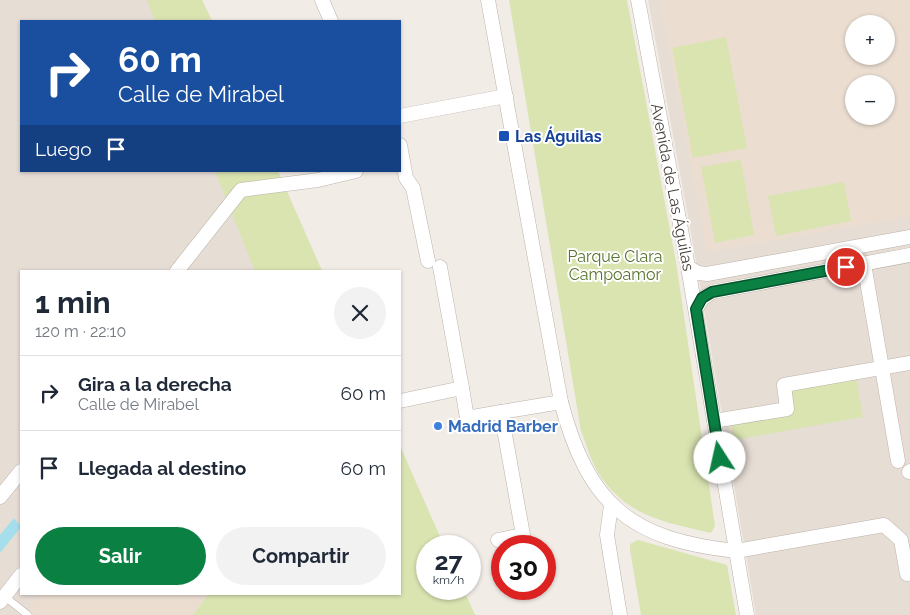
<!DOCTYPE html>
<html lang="es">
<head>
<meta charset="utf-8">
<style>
  :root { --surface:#fff; --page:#f2f2f3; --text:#1f2937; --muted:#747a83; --line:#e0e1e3; --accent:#0b8043 }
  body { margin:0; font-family:Raleway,sans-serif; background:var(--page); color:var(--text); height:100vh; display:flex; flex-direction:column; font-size:19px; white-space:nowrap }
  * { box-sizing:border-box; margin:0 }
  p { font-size:16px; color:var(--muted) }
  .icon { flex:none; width:28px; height:28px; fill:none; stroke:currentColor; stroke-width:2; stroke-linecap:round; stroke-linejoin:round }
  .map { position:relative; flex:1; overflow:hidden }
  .side { position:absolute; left:20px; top:270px; width:381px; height:325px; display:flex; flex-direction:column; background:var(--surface); border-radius:0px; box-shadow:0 1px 4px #0004 }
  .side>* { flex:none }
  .guide { position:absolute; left:20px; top:20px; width:381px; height:152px; border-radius:0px; box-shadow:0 1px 4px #0004; background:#1a4fa0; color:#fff; overflow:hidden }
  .fabs { position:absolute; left:845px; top:15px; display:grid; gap:10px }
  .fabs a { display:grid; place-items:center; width:50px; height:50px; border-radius:50%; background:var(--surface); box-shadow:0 1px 4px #0004; font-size:25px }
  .speed { position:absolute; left:416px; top:535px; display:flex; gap:10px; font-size:25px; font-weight:700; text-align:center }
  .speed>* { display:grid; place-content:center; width:65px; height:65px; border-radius:50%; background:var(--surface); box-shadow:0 1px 4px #0004; line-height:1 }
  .speed small { font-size:12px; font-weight:400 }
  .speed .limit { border:8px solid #d22; background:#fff; color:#111 }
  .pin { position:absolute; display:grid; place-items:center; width:42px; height:42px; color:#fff; margin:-21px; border:2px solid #fff; border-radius:50%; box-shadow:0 1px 5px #0007 }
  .me { position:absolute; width:55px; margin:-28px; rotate:350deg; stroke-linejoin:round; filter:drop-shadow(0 0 4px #0008) }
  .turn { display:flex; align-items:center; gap:18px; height:105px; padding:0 15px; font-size:22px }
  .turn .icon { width:65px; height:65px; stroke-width:2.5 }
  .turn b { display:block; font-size:35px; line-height:42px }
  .then { display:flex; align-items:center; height:48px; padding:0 15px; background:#0003; gap:10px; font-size:19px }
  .round { display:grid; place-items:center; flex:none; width:52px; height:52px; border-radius:26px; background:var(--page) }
  .head { display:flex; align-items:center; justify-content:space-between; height:85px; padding:0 15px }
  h1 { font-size:30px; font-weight:700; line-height:38px }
  .button { display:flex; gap:10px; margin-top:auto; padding:10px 15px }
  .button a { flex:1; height:58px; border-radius:30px; background:var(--accent); color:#fff; font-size:20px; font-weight:700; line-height:58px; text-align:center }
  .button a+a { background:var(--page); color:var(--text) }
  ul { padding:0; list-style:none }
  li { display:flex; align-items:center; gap:15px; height:75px; padding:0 15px; border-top:1px solid var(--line) }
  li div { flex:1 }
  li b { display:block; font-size:19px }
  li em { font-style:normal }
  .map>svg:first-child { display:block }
  .residential { fill:#e6ddd5; fill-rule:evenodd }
  .education { fill:#ebded1; fill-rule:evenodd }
  .green { fill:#d9e4b1 }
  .water { fill:#a6dfec }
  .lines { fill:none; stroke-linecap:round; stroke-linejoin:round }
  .lane-casing { stroke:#bdb2aa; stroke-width:8 }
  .street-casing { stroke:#bdb2aa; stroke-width:15 }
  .lane { stroke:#fff; stroke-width:7 }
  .street { stroke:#fff; stroke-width:14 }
  .route-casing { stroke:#07532c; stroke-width:12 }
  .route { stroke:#0b8043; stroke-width:9 }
  .transit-dot { fill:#1a4fb4; stroke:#fff; stroke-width:2 }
  .shop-dot { fill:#3f7fe0; stroke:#fff; stroke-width:2 }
  .labels { text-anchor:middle; stroke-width:4; stroke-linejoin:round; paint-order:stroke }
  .transit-label { font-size:16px; font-weight:bold; fill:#164399; stroke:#fff; text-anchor:start }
  .street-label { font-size:16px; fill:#453c36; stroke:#fff }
  .park-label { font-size:16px; fill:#57732d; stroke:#fff }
  .shop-label { font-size:16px; font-weight:bold; fill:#366cbe; stroke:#fff; text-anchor:start }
</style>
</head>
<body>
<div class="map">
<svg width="910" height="615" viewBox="0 0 910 615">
  <rect width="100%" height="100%" fill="#f2ece7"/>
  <g class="residential">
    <polygon points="0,0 202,0 212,21 21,21 21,171 278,171 322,271 21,271 21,594 400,594 400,446 444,546 428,546 428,589 463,589 475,615 0,615"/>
    <path d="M648 0H910V615H756L690 227ZM854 24H886V56H854ZM854 84H886V116H854Z"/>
  </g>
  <g class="education">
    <path d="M659 0H910V216L707 253ZM854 24H886V56H854ZM854 84H886V116H854Z"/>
    <polygon points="41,594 209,594 193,615 24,615"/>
  </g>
  <g class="green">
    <polygon points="147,0 202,0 212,21 155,21"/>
    <path d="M509 0H627L676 262 715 526 711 533C666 522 630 518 601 477 592 465 587 446 581 431Z"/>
    <polygon points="726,37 747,148 693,158 672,48"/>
    <polygon points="741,160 754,235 715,243 701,167"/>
    <polygon points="215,171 278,171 322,271 255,271"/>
    <polygon points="844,182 851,221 776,236 768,196"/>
    <polygon points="856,376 863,417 734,440 731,421 791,410 787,388"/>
    <polygon points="400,446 444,546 428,546 428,589 463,589 475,615 193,615 209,594 400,594"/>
    <polygon points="638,540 727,565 736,615 641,615 630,550 630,544"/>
  </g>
  <polygon class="water" points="14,518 21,527 0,553 0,535"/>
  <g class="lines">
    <g class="lane-casing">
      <polyline id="lane" points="4,596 28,615"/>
    </g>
    <g class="street-casing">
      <g id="street">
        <polyline points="322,0 331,21"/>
        <path d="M488 0 561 402C588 504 630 540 736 551L884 525 901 540 907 574 910 573"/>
        <polyline points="638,0 688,267 747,615"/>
        <polyline points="400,116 506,96"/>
        <polyline points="400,145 406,178 413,188 428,261"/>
        <polyline points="864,264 898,461"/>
        <polyline points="688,267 698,273 707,274 910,237"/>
        <polyline points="177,271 241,190 318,180 356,171"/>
        <polyline points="696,309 702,299 712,292 910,255"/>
        <polyline points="462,388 467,418 501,412"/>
        <polyline points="400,401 462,388 440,267"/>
        <polyline points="714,421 787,409 784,385 910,363"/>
        <polyline points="909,472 910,471"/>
        <polyline points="0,497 21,471"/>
        <polyline points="611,505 607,535 620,615"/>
        <polyline points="498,540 523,535 501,412 561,402"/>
        <polyline points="0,602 21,575"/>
      </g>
    </g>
    <use href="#lane" class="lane"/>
    <use href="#street" class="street"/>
  </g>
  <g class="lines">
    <g class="route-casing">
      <polyline id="route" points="720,458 696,309 702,298 712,292 846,267"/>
    </g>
    <use href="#route" class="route"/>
  </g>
  <rect class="transit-dot" x="498" y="130" width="12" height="12" rx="2.5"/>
  <circle class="shop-dot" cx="438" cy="426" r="5"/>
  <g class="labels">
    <g class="transit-label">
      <text x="515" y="142">Las Águilas</text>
    </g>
    <g class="street-label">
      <text transform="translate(673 187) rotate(79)" y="6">Avenida de Las Águilas</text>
    </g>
    <g class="park-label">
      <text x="615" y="262">Parque Clara<tspan x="615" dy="18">Campoamor</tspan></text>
    </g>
    <g class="shop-label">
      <text x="448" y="432">Madrid Barber</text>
    </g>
  </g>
</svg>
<div class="fabs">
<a>+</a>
<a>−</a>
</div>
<div class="speed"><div>27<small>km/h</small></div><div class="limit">30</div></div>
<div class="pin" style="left:846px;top:267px;background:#d93025"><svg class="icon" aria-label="arrive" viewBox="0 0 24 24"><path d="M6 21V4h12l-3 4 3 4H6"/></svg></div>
<svg class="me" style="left:720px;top:458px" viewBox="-20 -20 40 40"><circle r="19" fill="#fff"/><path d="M0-13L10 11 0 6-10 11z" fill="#0b8043"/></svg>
<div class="guide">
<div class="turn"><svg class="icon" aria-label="right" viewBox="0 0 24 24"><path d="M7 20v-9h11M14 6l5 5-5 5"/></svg><div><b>60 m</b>Calle de Mirabel</div></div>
<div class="then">Luego<svg class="icon" aria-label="arrive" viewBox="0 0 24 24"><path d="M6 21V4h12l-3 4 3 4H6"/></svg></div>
</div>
<section class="side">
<div class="head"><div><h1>1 min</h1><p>120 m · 22:10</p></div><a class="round"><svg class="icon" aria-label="close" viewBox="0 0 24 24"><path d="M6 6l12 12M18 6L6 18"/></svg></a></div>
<ul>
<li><svg class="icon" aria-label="right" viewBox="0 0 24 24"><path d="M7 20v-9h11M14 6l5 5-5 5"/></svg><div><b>Gira a la derecha</b><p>Calle de Mirabel</p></div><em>60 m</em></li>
<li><svg class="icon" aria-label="arrive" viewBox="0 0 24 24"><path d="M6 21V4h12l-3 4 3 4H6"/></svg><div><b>Llegada al destino</b></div><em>60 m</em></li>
</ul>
<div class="button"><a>Salir</a><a>Compartir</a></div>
</section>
</div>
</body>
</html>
